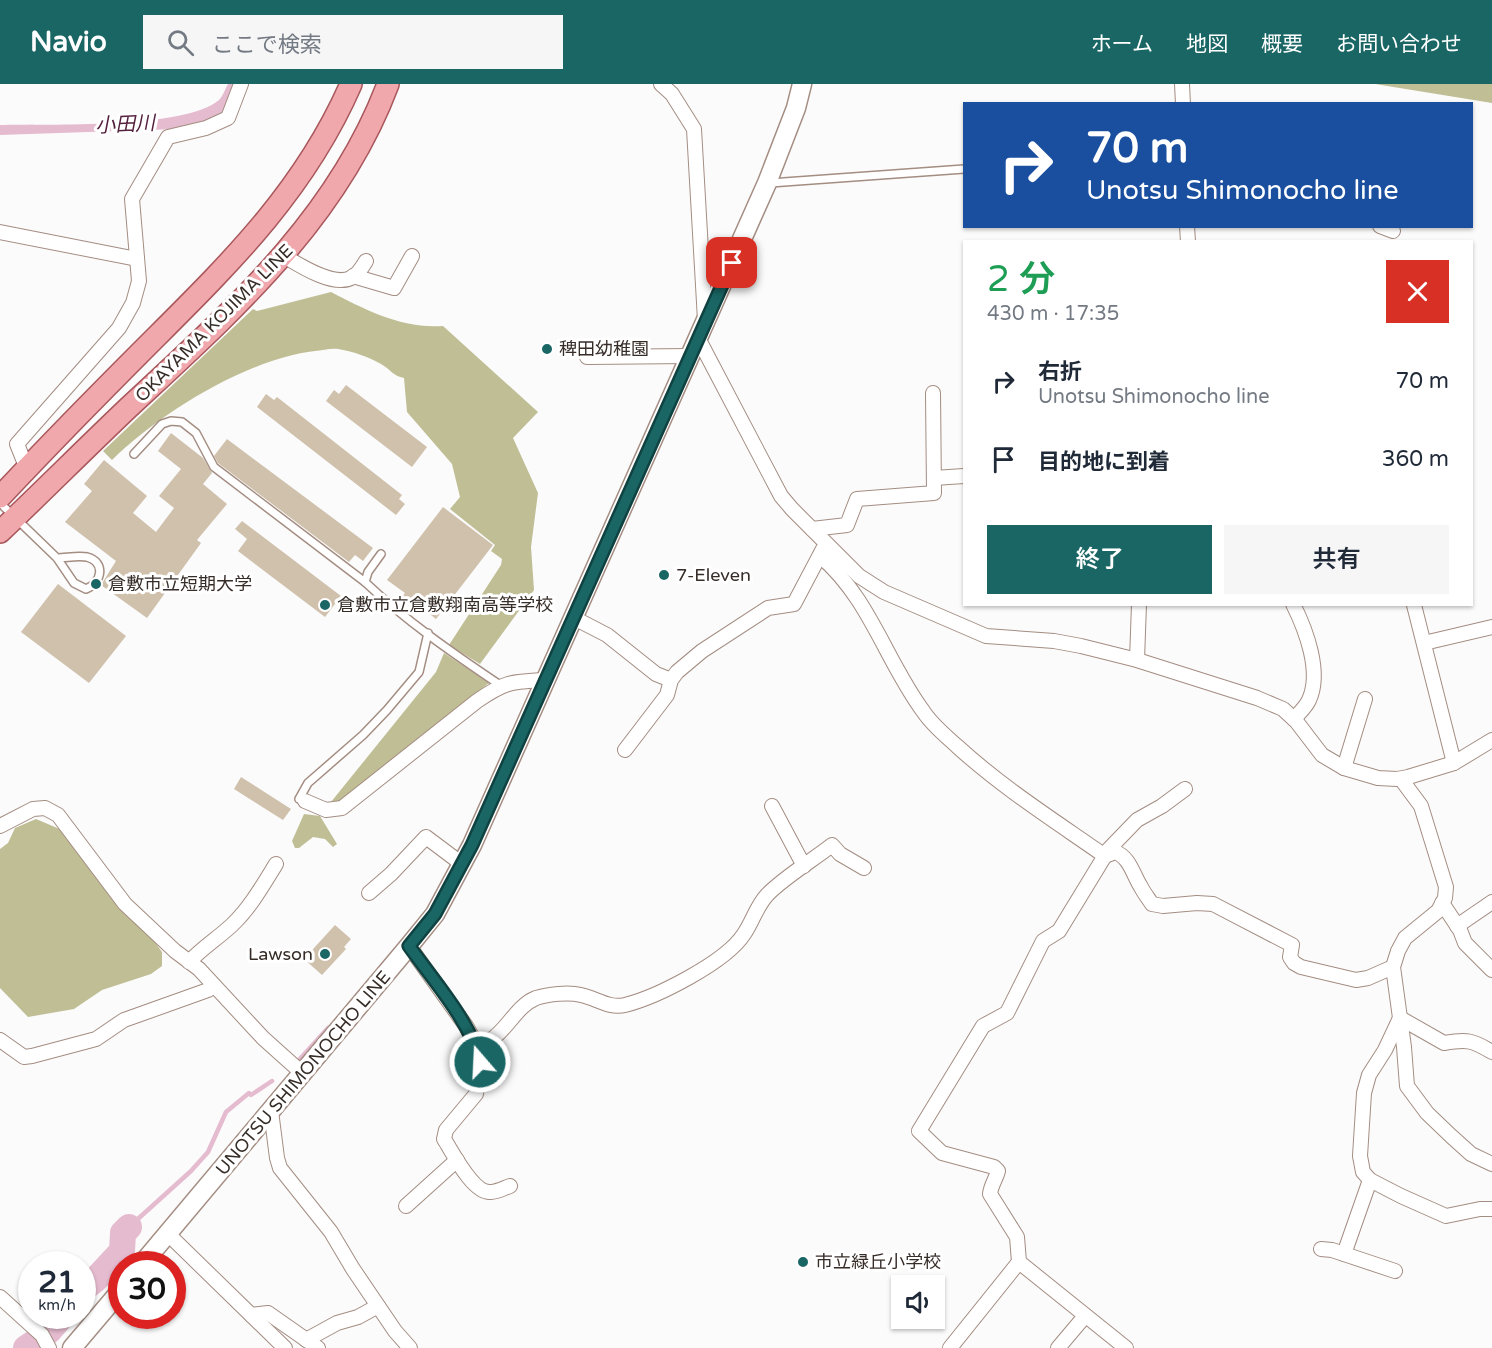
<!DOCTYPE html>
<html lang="ja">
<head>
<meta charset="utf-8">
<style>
  :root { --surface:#fff; --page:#f6f6f7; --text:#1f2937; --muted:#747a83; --accent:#196664 }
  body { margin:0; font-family:"Varela Round","Noto Sans JP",sans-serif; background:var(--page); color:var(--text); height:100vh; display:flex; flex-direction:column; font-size:22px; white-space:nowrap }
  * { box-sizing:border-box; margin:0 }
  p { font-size:20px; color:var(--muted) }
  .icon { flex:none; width:33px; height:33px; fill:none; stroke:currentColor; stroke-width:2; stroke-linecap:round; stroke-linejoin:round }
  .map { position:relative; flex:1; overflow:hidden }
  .details { position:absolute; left:963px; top:156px; width:510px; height:366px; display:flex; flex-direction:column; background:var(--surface); border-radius:0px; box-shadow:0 2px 4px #0004 }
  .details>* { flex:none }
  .top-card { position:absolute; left:963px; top:18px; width:510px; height:126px; border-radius:0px; box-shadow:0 2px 4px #0004; background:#1a4fa0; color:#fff; overflow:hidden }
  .buttons { position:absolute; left:891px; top:1191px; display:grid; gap:12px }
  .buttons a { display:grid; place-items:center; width:54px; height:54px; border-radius:0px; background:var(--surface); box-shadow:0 2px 4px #0004; font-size:30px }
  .speed { position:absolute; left:18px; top:1167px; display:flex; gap:12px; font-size:30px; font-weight:700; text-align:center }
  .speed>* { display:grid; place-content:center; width:78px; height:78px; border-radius:50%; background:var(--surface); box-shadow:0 2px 4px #0004; line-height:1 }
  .speed small { font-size:15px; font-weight:400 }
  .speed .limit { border:9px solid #d22; background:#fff; color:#111 }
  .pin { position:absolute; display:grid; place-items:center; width:51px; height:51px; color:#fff; margin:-26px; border-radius:12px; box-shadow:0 3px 9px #0006 }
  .me { position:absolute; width:66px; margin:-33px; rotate:341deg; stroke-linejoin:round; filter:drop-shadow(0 0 4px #0008) }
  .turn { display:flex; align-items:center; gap:21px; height:126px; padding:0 24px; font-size:27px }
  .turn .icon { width:78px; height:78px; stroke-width:2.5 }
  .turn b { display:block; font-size:42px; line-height:51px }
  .round { display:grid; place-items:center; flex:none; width:63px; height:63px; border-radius:0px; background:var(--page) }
  .summary { display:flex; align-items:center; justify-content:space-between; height:102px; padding:0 24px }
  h1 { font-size:36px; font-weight:600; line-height:45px; color:#1e9e55 }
  .primary-button { display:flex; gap:12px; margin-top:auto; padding:12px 24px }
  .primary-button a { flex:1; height:69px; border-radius:0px; background:var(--accent); color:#fff; font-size:24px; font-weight:600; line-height:69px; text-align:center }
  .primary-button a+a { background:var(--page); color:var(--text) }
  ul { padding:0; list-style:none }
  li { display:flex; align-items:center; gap:18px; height:78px; padding:0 24px }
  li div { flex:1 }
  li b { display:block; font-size:22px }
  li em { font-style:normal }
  header { display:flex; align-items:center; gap:36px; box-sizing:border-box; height:84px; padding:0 30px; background:var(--accent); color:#fff }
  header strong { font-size:28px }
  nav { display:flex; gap:33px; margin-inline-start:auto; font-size:21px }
  .search { width:420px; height:54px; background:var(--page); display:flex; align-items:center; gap:15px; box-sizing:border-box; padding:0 21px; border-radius:0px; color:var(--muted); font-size:22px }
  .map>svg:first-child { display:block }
  .forest { fill:#c0be95 }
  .water { fill:#e5bbcf }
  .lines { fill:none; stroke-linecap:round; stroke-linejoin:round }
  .stream { stroke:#e5bbcf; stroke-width:4.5 }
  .river { stroke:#e5bbcf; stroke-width:26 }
  .building { fill:#d0c1ac }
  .service-casing { stroke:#a48d82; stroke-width:10 }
  .minor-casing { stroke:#a48d82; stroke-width:16 }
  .secondary-casing { stroke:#a48d82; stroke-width:21 }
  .primary-casing { stroke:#a8575b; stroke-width:24 }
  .service { stroke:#fff; stroke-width:7 }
  .minor { stroke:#fff; stroke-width:14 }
  .secondary { stroke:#fff; stroke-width:18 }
  .primary { stroke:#f0a8ad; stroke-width:21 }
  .route-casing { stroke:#104241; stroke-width:15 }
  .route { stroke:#196664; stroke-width:10 }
  .poi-dot { fill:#196664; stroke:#fff; stroke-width:2 }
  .labels { text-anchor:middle; stroke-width:6; stroke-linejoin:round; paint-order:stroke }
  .street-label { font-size:18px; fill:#362d28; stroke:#fff }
  .poi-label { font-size:18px; fill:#362d28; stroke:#fff; text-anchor:start }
  .water-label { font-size:20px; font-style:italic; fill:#54213e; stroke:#fff }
</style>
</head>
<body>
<header>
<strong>Navio</strong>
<div class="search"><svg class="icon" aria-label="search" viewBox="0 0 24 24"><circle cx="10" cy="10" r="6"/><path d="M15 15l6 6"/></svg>ここで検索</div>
<nav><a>ホーム</a><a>地図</a><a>概要</a><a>お問い合わせ</a></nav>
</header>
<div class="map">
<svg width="1492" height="1264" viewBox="0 0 1492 1264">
  <rect width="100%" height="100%" fill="#fbfbfb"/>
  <g class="forest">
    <polygon points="1375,0 1492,0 1492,19"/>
    <path d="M331 208C366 226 402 245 443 242L538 328 513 354 538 409 531 463 534 506 480 580 449 561 501 481 502 475 491 467 495 461 450 425 460 413 452 380 407 328 404 294C393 292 390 285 381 280 369 273 352 267 338 265 330 264 322 267 315 267 247 275 160 329 112 376L103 367 253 225 257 227Z"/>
    <polygon points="444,569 489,599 339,720 331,718 436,588"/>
    <polygon points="304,730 320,732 337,760 333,763 325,755 313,753 299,764 295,764 292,757"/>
    <polygon points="36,735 62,746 152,854 162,868 162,882 151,890 102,906 74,925 28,933 0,904 0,765 8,759 15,744"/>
  </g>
  <path class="water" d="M228 0H237L225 27 199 40 177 45 0 51V41C47 40 186 45 219 16 223 12 225 5 228 0Z"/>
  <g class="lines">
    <g class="stream">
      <polyline points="298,977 328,944"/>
      <polyline points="129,1143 191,1087 208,1068 226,1028 249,1009 251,1011 272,997"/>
    </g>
    <g class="river">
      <polyline points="82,1206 95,1196 122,1167 123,1149 129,1143"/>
      <polyline points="49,1247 62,1232"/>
      <polyline points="26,1264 38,1256"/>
    </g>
  </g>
  <g class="building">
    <polygon points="346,301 427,363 412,383 326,317 334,306 339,310"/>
    <polygon points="266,310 274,316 277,313 402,411 399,415 405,420 396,431 257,323"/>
    <polygon points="171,349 203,374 212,389 203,400 227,420 197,456 201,459 147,534 101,501 116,477 65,438 92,407 84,400 104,376 147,412 133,429 156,448 174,424 159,412 181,385 158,367"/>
    <polygon points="227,355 373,464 363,477 355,471 349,478 218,379 214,372"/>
    <polygon points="443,423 493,461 436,535 418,521 415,525 401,514 405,509 387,496"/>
    <polygon points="242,437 341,512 325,533 238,467 247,455 235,445"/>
    <polygon points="58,500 126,552 89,599 21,548"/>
    <polygon points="241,693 291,725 283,736 234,705"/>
    <polygon points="335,841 351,855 344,863 346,865 322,891 304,875"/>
  </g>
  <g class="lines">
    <g class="service-casing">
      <g id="service">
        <polyline points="770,99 964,85"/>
        <polyline points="134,370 162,340 171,337 182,338 196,349 214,383 365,498"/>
        <path d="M0 419 57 474 74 499 86 505C102 499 106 478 87 473 78 471 66 474 57 474"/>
        <path d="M381 470 368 488 365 498C406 537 454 570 500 601"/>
        <polyline points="303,716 299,715 308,699 363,651 387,626 419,588 428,549"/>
      </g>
    </g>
    <g class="minor-casing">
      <g id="minor">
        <polyline points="661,0 672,10 694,45 705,236"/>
        <polyline points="1182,0 1183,20"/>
        <polyline points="1187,142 1188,158"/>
        <polyline points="1380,142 1393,147"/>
        <polyline points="0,148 137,175"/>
        <path d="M284 172C299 181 333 203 351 194 358 191 362 183 366 177"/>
        <polyline points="353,192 394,204 412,172"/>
        <polyline points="698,254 781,412 792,425 859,492 884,508 986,552 1054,557 1081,562 1137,576 1257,614 1283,625 1296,637 1322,671 1344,684 1378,694 1397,695 1408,693 1454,679 1492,656"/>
        <polyline points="587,273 690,272"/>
        <polyline points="27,385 17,360 119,244 133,219 139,197 132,115 168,53 206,44 228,34 241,0"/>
        <polyline points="934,394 964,392"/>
        <polyline points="812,445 847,441 857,415 934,409 933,309"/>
        <path d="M820 472C869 513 886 577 923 627 932 641 946 652 958 663 1003 704 1055 737 1105 772L1115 768C1130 773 1133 791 1141 803 1144 809 1148 814 1152 820L1163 822 1197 819 1213 820 1292 861 1290 873 1294 879 1301 883 1356 896 1368 894 1393 883"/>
        <path d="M1293 520C1306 546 1322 588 1309 616 1306 623 1299 629 1294 635"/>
        <polyline points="1414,521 1454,679"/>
        <polyline points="574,534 607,551 656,590 671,596"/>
        <polyline points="1424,559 1492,543"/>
        <polyline points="1137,576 1139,520"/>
        <polyline points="625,666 667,611 671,596 677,588 702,567 768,524 794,520 823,465"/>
        <polyline points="1344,684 1365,615"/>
        <polyline points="1401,695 1421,722 1446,803 1445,814 1438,827 1405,854 1398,867 1393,883 1404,963 1407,1002 1427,1029 1451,1052 1471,1070 1492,1080"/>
        <path d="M305 717 326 726 342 724 477 617C506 597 511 598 545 596"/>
        <polyline points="772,722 804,782"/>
        <polyline points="0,742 33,725 45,724 58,731 125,820 175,867 199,885 263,954 302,989"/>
        <polyline points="369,809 391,790 426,753 462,780"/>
        <polyline points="1442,819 1460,846 1465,859 1492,886"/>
        <polyline points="1457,842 1492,818"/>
        <path d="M409 862 466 942 476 960 480 977 476 1010 446 1046 444 1055C453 1069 473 1110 491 1108 497 1108 504 1104 510 1102"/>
        <path d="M189 878C202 864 218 854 232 841 250 824 263 801 276 780"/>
        <polyline points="0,956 24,973 32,972 96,955 124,936 208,906 213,902"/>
        <path d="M476 960C480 959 486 959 489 957 506 948 516 922 536 914 548 910 569 908 581 911 596 914 609 925 625 921 657 913 726 878 744 850 753 837 756 823 767 811 783 794 813 776 832 761L840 770 864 784"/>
        <path d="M1492 968C1472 956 1467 955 1444 959L1400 934 1385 966 1369 991 1364 1009 1360 1072 1363 1088 1370 1096 1401 1112 1446 1132 1480 1125H1492"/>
        <polyline points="271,1027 277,1074 280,1084 331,1148 353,1185 395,1247 410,1264"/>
        <polyline points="406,1122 457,1076"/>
        <polyline points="168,1150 285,1264"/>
        <polyline points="1321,1165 1332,1166 1395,1187"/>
        <polyline points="1344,1170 1370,1096"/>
        <polyline points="0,1213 42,1251 49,1264"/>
        <polyline points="251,1231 268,1229 318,1264"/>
        <polyline points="306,1256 337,1239 358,1233 378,1222"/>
        <polyline points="950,1264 1019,1178"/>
        <polyline points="1058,1264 1085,1232"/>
        <path d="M1126 1264 1019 1178 1017 1153 990 1110C991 1101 996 1095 998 1087L994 1083 942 1069 919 1047 983 942 1007 929 1043 857 1059 847 1109 765 1137 736 1162 722 1185 705"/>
      </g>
    </g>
    <g class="secondary-casing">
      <g id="secondary">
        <polyline points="142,1180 409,862 435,830 472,761 767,99 796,24 802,0"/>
        <polyline points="72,1264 122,1205"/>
      </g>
    </g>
    <g class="primary-casing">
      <g id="primary">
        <path d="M0 413C48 362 97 312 146 263 228 181 304 108 351 0"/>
        <path d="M0 448C43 407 85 365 128 324 231 228 337 136 388 0"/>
      </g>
    </g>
    <use href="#service" class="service"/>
    <use href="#minor" class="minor"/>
    <use href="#secondary" class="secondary"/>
    <use href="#primary" class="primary"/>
  </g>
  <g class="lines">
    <g class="route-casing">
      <path id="route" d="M480 978C471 938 433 896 409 862L435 830 472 761 732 179"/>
    </g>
    <use href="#route" class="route"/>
  </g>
  <g class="poi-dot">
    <circle cx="547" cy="265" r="6"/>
    <circle cx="664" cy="491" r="6"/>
    <circle cx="96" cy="500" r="6"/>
    <circle cx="325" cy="521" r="6"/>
    <circle cx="325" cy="870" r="6"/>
    <circle cx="803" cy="1178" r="6"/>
  </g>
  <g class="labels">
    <g class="street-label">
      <text transform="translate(214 239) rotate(-45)" y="6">OKAYAMA KOJIMA LINE</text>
      <text transform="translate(303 989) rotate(-50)" y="6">UNOTSU SHIMONOCHO LINE</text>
    </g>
    <g class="poi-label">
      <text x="559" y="271">稗田幼稚園</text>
      <text x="676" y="497">7-Eleven</text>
      <text x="108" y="506">倉敷市立短期大学</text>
      <text x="337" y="527">倉敷市立倉敷翔南高等学校</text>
      <text x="313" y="876" text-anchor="end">Lawson</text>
      <text x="815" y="1184">市立緑丘小学校</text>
    </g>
    <g class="water-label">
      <text transform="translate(125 40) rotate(-3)" y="7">小田川</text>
    </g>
  </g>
</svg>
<div class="buttons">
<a><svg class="icon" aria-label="sound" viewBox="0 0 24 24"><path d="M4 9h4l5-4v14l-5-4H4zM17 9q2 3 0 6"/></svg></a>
</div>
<div class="speed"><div>21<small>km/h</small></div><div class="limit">30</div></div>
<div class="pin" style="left:732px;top:179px;background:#d93025"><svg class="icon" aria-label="arrive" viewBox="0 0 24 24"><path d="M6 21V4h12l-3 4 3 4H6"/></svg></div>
<svg class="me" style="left:480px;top:978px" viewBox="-20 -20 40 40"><circle r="17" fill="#196664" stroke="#fff" stroke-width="3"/><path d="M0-11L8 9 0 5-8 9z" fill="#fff"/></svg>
<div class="top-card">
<div class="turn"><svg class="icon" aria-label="right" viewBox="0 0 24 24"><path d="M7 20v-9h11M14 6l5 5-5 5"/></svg><div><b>70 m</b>Unotsu Shimonocho line</div></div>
</div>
<section class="details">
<div class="summary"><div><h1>2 分</h1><p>430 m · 17:35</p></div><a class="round" style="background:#d93025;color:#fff"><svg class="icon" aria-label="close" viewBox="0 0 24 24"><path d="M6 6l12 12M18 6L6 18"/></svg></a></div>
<ul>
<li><svg class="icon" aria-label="right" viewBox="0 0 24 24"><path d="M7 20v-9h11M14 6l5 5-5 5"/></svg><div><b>右折</b><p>Unotsu Shimonocho line</p></div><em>70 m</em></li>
<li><svg class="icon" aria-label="arrive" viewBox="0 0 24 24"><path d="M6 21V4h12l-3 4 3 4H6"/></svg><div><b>目的地に到着</b></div><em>360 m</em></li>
</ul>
<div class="primary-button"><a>終了</a><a>共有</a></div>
</section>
</div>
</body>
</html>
